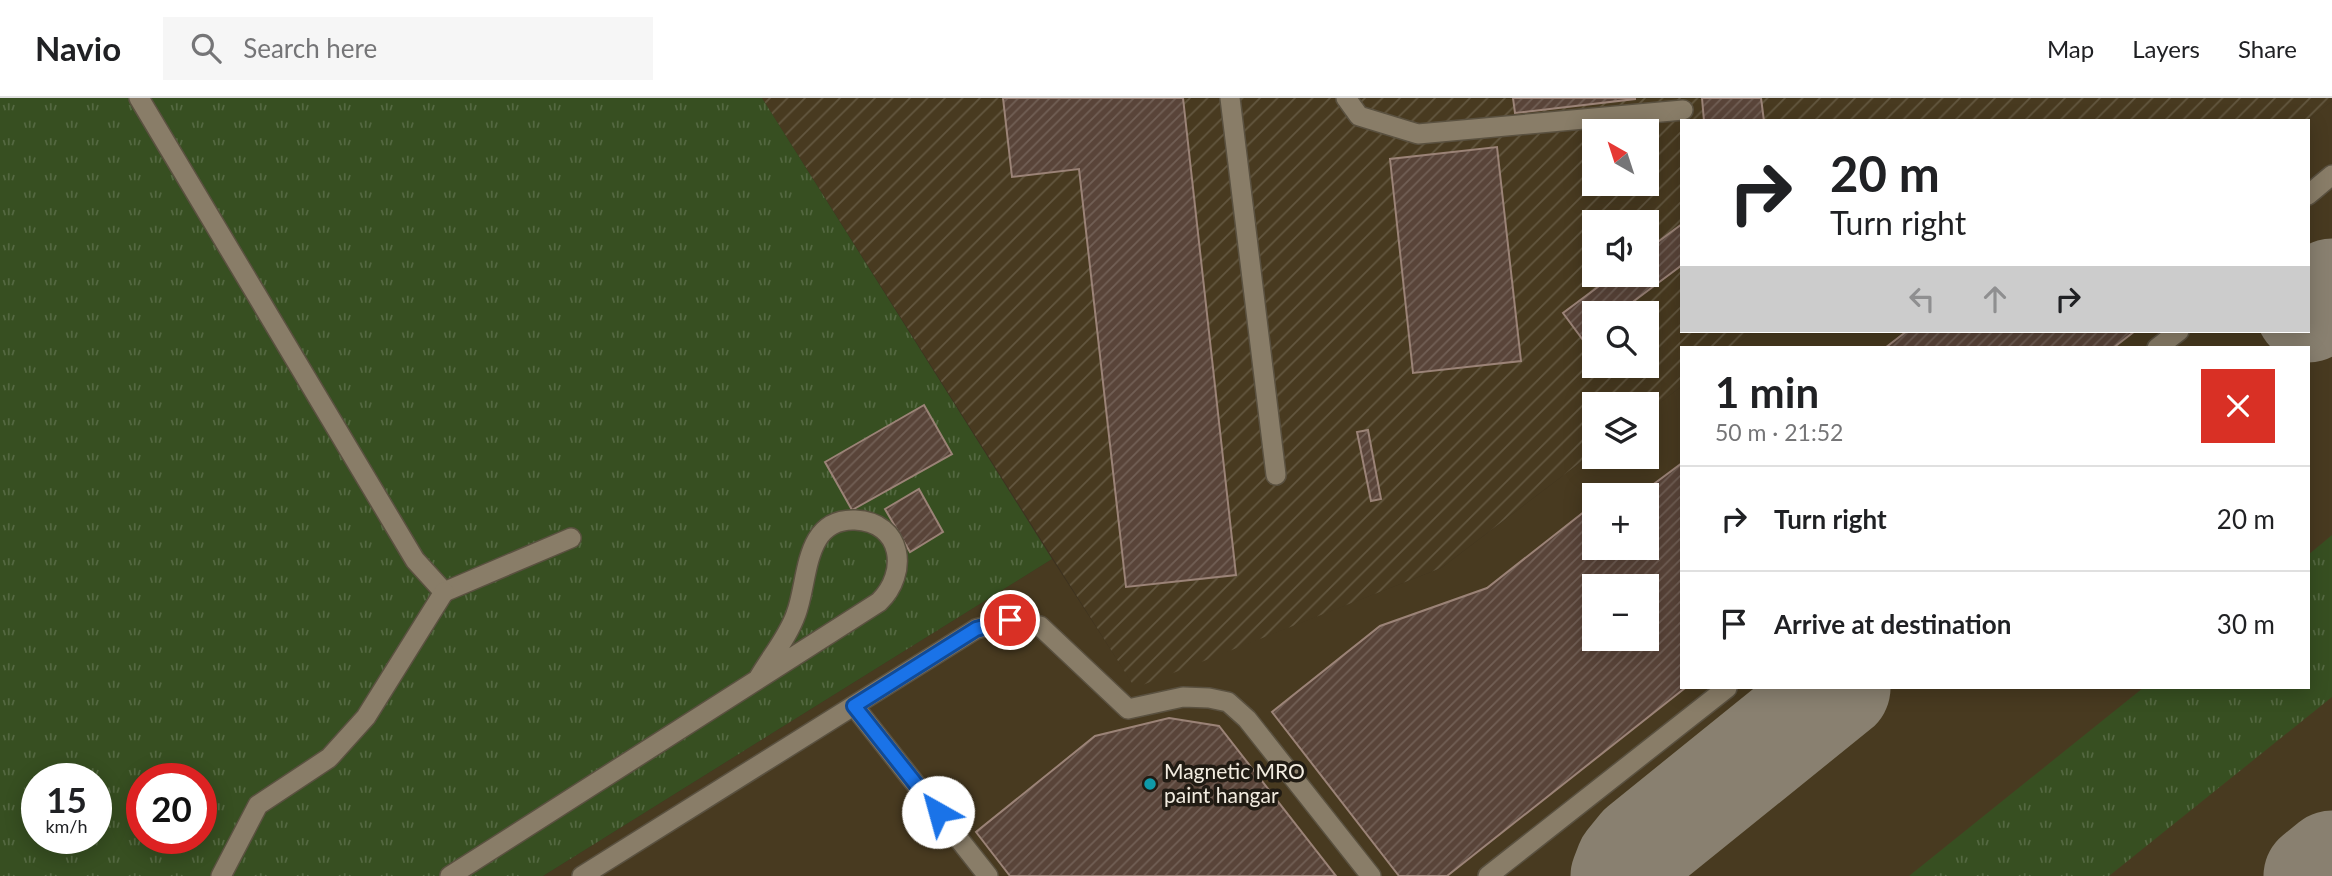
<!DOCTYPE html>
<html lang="en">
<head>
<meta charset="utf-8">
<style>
  :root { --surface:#fff; --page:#f6f6f6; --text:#202124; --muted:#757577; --line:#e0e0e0 }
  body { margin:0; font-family:Lato,sans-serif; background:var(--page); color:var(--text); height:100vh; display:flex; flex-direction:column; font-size:26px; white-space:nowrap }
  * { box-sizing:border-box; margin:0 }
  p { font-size:23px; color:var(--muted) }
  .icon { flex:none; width:38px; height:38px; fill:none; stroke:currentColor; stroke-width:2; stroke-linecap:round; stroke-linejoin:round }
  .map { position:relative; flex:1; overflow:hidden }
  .drawer { position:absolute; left:1680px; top:248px; width:630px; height:343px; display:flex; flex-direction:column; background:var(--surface); border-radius:0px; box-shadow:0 4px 18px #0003 }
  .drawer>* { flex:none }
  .top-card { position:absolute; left:1680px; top:21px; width:630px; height:214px; border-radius:0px; box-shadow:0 4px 18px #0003; background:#fff; color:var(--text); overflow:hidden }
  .needle { width:46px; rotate:321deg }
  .controls { position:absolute; left:1582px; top:21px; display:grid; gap:14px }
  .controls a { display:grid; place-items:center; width:77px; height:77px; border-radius:0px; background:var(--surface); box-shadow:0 4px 18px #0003; font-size:35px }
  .speed { position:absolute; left:21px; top:665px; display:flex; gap:14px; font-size:35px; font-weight:700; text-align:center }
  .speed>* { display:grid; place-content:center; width:91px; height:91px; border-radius:50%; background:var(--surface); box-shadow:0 4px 18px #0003; line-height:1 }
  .speed small { font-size:18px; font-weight:400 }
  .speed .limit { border:10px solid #d22; background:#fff; color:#111 }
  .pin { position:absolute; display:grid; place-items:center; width:60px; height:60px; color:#fff; margin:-30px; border:4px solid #fff; border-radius:50%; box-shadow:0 2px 7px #0007 }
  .me { position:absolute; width:77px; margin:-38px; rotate:322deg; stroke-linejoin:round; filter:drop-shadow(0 0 5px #0008) }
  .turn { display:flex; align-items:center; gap:24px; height:147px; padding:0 35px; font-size:32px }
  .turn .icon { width:91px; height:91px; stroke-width:2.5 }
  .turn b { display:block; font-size:49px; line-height:60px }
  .lanes { display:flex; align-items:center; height:66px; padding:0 35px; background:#0003; justify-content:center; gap:35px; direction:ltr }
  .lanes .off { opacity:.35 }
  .round { display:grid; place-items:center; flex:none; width:74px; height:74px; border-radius:0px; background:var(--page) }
  .head { display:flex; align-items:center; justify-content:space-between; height:119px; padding:0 35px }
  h1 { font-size:42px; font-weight:700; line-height:52px }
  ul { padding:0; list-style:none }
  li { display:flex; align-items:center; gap:21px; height:105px; padding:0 35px; border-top:2px solid var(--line) }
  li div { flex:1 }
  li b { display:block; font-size:26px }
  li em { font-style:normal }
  header { display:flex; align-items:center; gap:42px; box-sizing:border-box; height:98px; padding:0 35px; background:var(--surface); border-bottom:2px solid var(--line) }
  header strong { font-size:33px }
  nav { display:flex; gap:38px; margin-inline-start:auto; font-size:24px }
  .search { width:490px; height:63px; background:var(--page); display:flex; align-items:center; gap:18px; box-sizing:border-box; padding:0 24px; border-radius:0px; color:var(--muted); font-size:26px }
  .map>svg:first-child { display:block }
  .built { fill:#483a20; fill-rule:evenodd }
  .industrial { fill:url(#industrial-furrows); fill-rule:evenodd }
  .grass { fill:url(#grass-tufts); fill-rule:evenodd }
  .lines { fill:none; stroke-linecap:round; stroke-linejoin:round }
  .taxiway { stroke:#898070; stroke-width:105 }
  .building { fill:url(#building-hatch); stroke:#9b8377; stroke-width:2; fill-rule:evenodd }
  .lane-casing { stroke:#5a5140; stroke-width:22 }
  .lane { stroke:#897d68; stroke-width:19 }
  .route-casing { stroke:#114b97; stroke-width:18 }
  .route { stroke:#1a73e8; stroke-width:12 }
  .culture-dot { fill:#0f9aa8; stroke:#201b13; stroke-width:2.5 }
  .labels { text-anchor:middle; stroke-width:7; stroke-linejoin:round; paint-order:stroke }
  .poi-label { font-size:21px; fill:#f2ece0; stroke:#201b13; text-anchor:start }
</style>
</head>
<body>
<header>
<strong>Navio</strong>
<div class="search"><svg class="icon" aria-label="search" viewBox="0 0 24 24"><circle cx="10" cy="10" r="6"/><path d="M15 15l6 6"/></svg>Search here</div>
<nav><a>Map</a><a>Layers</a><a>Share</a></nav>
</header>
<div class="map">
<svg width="2332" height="778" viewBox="0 0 2332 778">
  <defs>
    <pattern id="industrial-furrows" width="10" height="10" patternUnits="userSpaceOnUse" patternTransform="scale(1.75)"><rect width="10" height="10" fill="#483a20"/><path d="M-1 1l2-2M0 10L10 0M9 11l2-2" fill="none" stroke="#635740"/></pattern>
    <pattern id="grass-tufts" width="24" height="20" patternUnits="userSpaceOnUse" patternTransform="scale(1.75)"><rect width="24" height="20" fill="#374f21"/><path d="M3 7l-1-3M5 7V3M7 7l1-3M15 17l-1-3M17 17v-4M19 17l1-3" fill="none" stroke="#546841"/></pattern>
    <pattern id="building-hatch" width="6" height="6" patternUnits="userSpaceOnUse" patternTransform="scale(1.75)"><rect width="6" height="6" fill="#594439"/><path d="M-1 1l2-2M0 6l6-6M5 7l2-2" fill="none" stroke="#715f55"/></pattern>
  </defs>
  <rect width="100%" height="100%" fill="#3d3220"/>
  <path class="built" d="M2332 3V778H543L1052 461 1135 589 1441 470 1594 354V359H1647V314L1682 288V590H2308V250H1731L1754 233H2308L2307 23ZM1594 397H1647V450H1594ZM1594 488H1647V541H1594Z"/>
  <path class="industrial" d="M762 0H2332V3L2307 23H1682V233H1754L1731 250H1682V288L1647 314V306H1594V354L1441 470 1135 590ZM1594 33H1647V86H1594ZM1594 124H1647V177H1594ZM1594 215H1647V268H1594Z"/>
  <g class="grass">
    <path d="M0 0H762L1052 461 543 778H0ZM37 681H96V740H37ZM142 681H201V740H142Z"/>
    <polygon points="2332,437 2332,599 2109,778 1909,778 2143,590 2308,590 2308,457"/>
  </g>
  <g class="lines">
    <g class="taxiway">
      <polyline points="2308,212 2332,193"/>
      <polyline points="1623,778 1628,765 1641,749 1838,590"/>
      <polyline points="2316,778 2332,765"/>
    </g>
  </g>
  <g class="building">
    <polygon points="1003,0 1183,0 1236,477 1126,489 1079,71 1012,79"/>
    <polygon points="1513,0 1635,0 1635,1 1515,15"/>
    <polygon points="1702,0 1761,0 1764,23 1704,23"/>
    <polygon points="1497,49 1521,263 1413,275 1390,61"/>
    <polygon points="1682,126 1682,167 1618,215 1594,215 1594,233 1583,242 1563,215 1614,177 1647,177 1647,152"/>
    <polygon points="1907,233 2135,233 2113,250 1885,250"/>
    <polygon points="924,307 952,356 852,412 825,364"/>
    <polygon points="1368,332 1381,401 1371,403 1357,334"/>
    <path d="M1682 365V590H1685L1447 778H1399L1272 614 1380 528 1487 490 1594 406V450H1647V397H1639ZM1594 488H1647V541H1594Z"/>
    <polygon points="919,391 943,434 910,454 885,411"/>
    <polygon points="1169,620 1219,628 1336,778 1010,778 976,734 1095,638"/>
  </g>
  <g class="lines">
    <g class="lane-casing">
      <g id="lane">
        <polyline points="139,0 415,462 444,494 571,440"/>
        <polyline points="1230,0 1276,377"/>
        <polyline points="1346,0 1359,18 1418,36 1683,12"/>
        <polyline points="2308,97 2332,77"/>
        <polyline points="2157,250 2179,233"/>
        <polyline points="854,608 988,778"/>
        <polyline points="221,778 258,707 329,660 366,619 444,494"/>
        <path d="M450 778 879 504C909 475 903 424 855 422 803 420 809 482 796 516 788 539 770 560 758 581"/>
        <polyline points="582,778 976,531 1010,522 1040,528 1128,611 1183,599 1209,600 1228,604 1247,621 1371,778"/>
        <polyline points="1488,778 1727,590"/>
      </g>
    </g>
    <use href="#lane" class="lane"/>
  </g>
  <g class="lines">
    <g class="route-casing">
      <polyline id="route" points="938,714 854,608 976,531 1010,522"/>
    </g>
    <use href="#route" class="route"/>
  </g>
  <circle class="culture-dot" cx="1150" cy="686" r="7"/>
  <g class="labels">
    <g class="poi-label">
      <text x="1164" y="681">Magnetic MRO<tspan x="1164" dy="24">paint hangar</tspan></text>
    </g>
  </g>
</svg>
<div class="controls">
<a><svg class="needle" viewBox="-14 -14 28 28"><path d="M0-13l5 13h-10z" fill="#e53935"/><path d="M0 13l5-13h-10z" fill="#757577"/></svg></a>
<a><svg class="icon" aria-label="sound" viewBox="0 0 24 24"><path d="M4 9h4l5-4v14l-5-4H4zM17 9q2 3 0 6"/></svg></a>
<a><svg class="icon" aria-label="search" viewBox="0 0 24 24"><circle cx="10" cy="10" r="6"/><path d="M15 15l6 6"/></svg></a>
<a><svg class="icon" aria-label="layers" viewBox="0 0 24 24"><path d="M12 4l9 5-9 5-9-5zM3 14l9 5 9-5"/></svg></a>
<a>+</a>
<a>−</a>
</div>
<div class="speed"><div>15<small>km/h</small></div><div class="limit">20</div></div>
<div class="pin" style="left:1010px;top:522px;background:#d93025"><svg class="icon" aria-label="arrive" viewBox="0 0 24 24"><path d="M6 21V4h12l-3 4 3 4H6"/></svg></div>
<svg class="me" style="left:938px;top:714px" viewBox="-20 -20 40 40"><circle r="19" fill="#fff"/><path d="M0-13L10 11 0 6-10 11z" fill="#1a73e8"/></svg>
<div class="top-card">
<div class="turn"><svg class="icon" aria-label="right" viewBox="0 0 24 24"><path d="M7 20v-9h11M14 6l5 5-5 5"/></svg><div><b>20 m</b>Turn right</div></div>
<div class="lanes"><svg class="icon off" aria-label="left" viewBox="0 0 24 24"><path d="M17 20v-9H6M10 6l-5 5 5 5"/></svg><svg class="icon off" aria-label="ahead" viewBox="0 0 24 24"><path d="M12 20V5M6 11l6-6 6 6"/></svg><svg class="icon" aria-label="right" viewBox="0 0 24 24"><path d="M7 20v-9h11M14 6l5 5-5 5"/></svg></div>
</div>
<section class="drawer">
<div class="head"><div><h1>1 min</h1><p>50 m · 21:52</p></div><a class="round" style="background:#d93025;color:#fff"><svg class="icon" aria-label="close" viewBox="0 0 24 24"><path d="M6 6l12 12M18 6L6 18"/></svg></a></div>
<ul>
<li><svg class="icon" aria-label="right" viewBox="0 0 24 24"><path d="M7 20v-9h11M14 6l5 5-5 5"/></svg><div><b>Turn right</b></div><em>20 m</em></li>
<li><svg class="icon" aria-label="arrive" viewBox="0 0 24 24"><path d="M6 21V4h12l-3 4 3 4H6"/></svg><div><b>Arrive at destination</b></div><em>30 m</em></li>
</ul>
</section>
</div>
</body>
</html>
